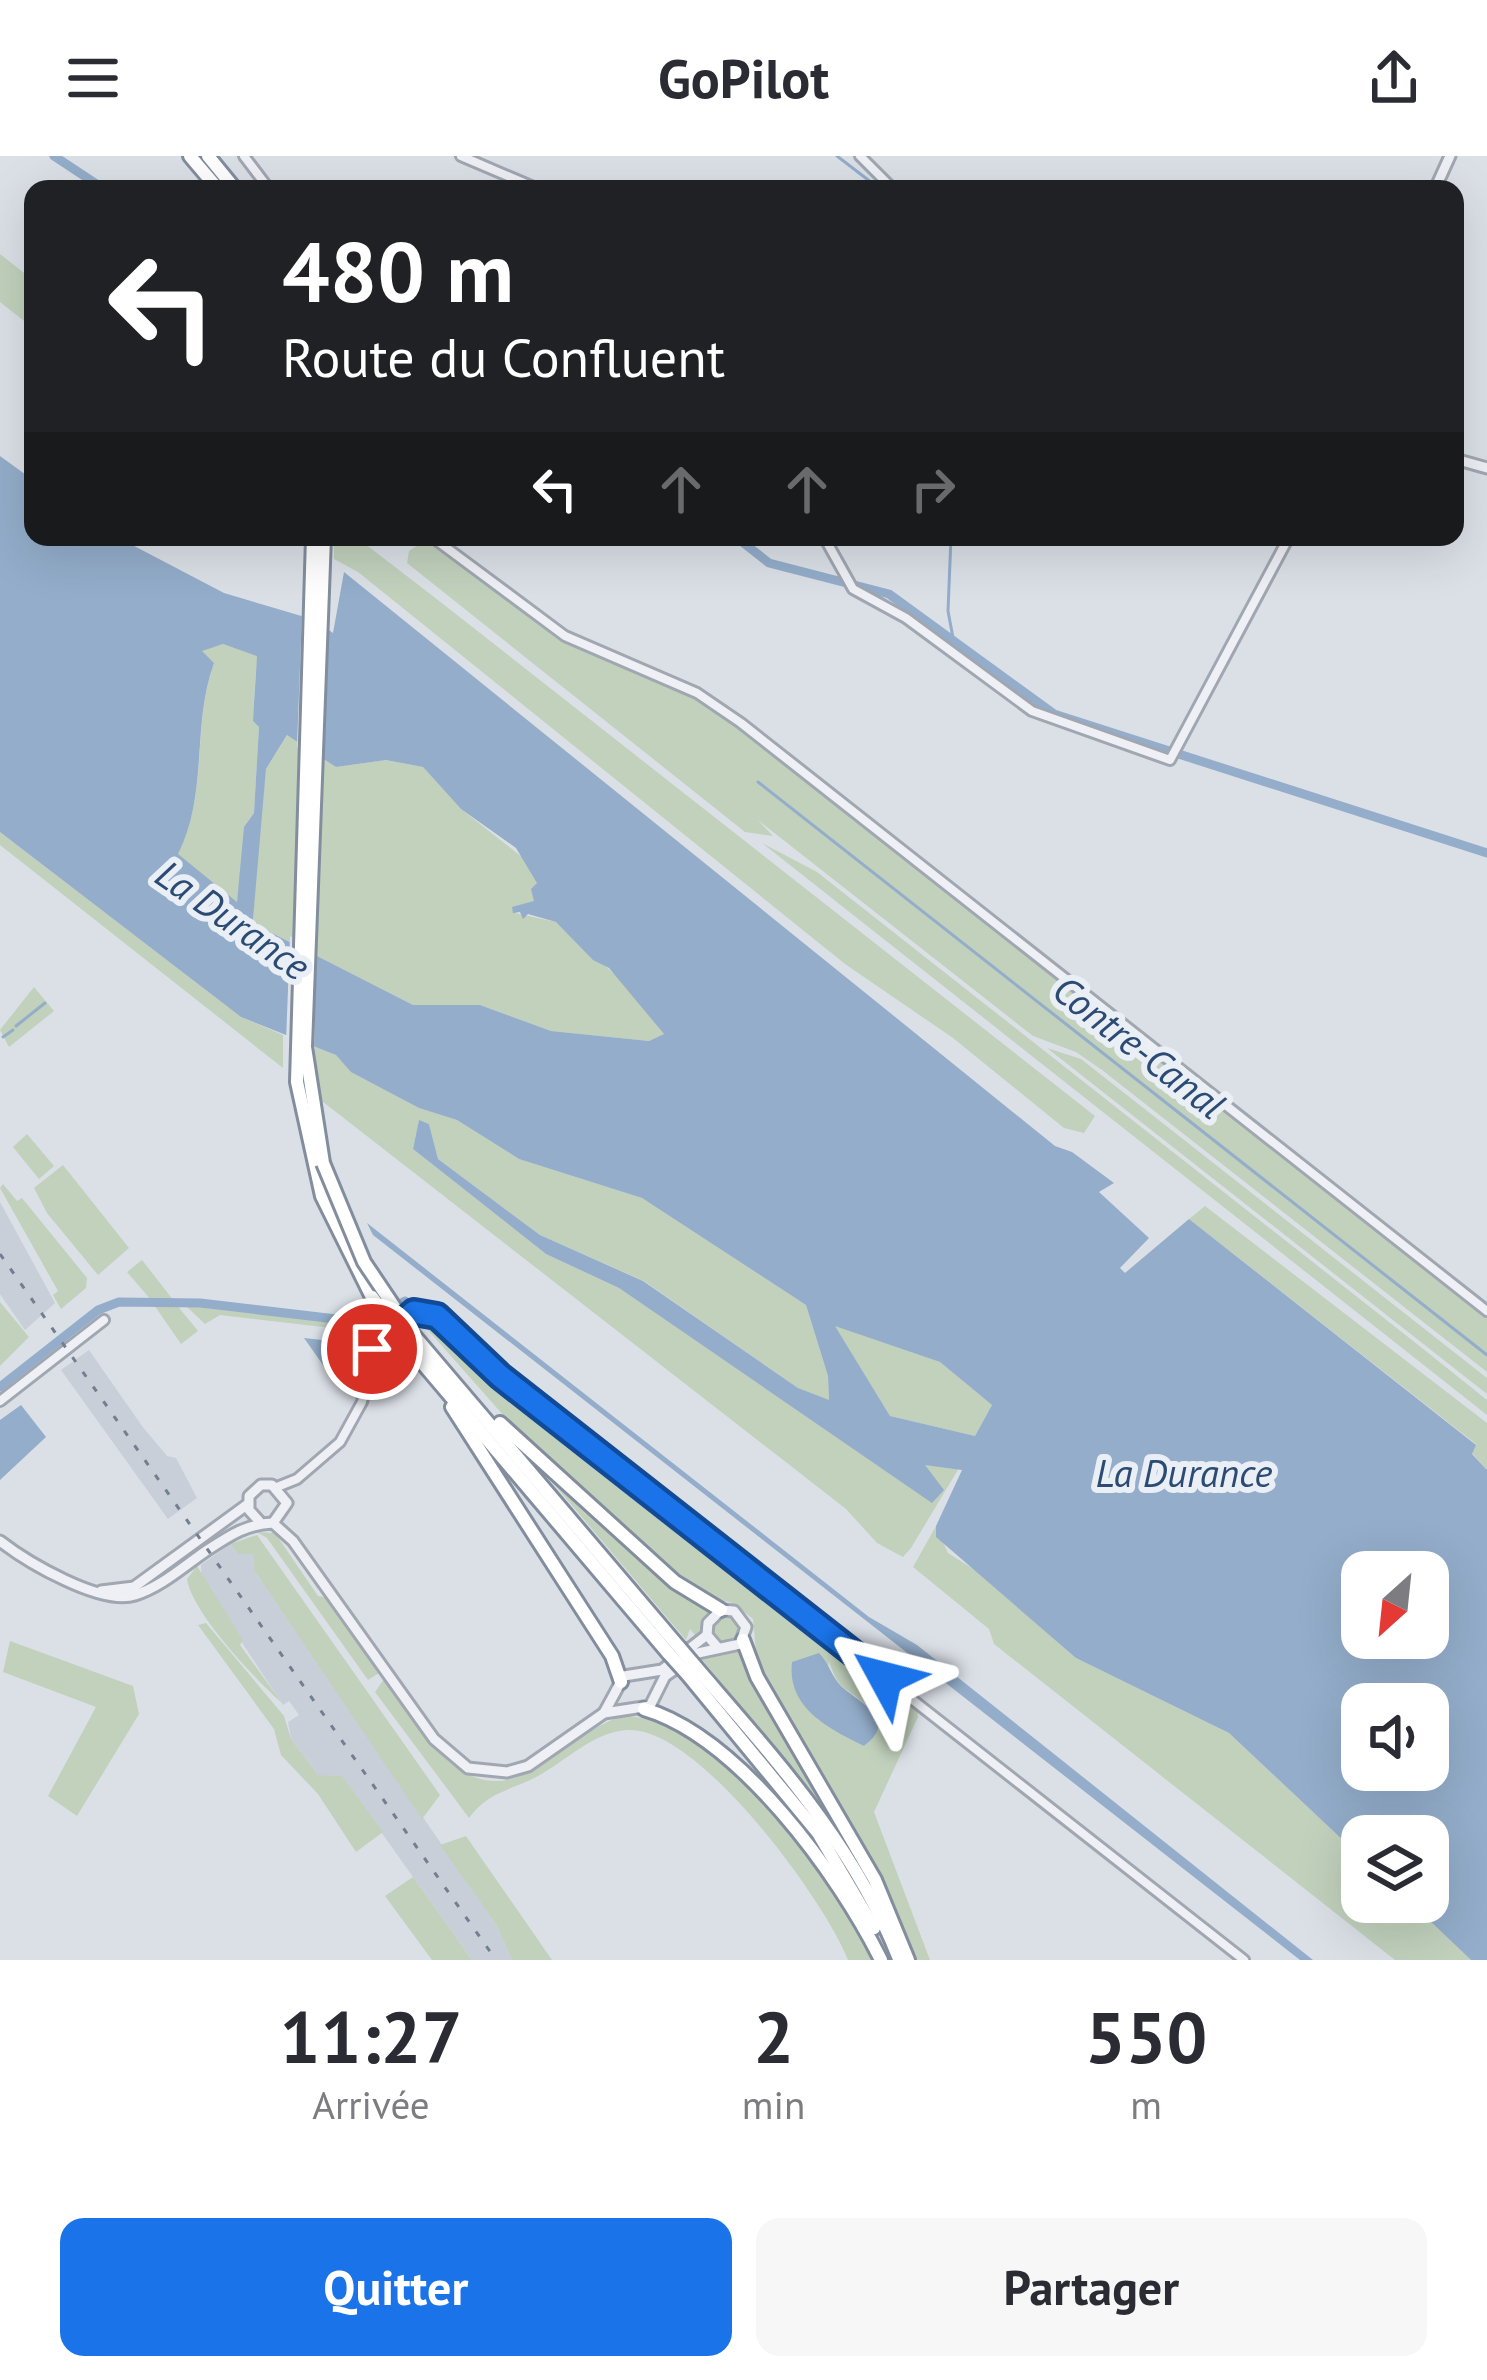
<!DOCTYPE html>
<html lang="fr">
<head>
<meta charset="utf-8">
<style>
  :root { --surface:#fff; --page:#f7f7f7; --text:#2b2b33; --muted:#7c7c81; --accent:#1a73e8 }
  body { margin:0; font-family:"PT Sans",sans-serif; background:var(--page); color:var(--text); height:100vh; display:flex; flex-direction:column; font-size:45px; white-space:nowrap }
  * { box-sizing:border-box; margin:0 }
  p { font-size:39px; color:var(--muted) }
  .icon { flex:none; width:66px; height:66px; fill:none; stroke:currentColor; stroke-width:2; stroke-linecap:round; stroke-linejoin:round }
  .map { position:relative; height:1804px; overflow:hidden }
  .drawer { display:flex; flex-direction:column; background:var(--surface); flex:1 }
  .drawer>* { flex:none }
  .hud { position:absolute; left:24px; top:24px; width:1440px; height:366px; border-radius:24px; box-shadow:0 12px 48px #0002; background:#202124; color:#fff; overflow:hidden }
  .needle { width:78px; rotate:207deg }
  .fabs { position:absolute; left:1341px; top:1395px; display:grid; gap:24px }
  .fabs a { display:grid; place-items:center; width:108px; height:108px; border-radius:24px; background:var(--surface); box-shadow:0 12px 48px #0002; font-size:60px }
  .pin { position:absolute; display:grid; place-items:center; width:102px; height:102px; color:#fff; margin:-51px; border:6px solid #fff; border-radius:50%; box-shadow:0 3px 12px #0007 }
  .me { position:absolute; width:132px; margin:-66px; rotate:308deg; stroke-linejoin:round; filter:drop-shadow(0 0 9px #0008) }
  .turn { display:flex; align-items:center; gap:42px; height:252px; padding:0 60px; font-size:54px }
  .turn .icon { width:156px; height:156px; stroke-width:2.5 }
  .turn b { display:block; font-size:84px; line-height:102px }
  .lanes { display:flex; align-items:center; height:114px; padding:0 60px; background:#0003; justify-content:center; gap:60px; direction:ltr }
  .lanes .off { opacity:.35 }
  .eta { display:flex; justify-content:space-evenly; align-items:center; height:204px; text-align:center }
  .eta b { font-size:72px; font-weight:700; line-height:84px }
  .cta { display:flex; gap:24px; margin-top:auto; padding:24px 60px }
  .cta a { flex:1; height:138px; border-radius:24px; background:var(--accent); color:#fff; font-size:48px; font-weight:700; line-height:138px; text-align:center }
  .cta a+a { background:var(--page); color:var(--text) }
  header { display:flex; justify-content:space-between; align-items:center; height:156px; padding:0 60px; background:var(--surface); font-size:54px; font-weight:700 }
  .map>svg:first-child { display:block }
  .built { fill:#c9cfd9 }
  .green { fill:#c1d1bc; fill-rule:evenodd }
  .water { fill:#93adca; fill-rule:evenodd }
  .pier { fill:#dbe0e7 }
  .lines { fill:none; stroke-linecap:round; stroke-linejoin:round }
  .stream { stroke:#93adca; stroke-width:3 }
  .canal { stroke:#93adca; stroke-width:9 }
  .minor-casing { stroke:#a0a7b1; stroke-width:14 }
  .tertiary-casing { stroke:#a0a7b1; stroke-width:15 }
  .trunk-casing { stroke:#828d9e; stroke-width:18 }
  .minor { stroke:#eef0f5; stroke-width:8 }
  .tertiary { stroke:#eef0f5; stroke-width:9 }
  .trunk { stroke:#fff; stroke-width:12 }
  .rail { stroke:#747e91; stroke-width:3; stroke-dasharray:6 12; stroke-linecap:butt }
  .trunk-bridge-casing { stroke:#828d9e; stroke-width:18; stroke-linecap:butt }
  .trunk-bridge { stroke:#fff; stroke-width:12 }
  .route-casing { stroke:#114b97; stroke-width:30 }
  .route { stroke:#1a73e8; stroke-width:21 }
  .labels { text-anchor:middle; stroke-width:12; stroke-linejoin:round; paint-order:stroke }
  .water-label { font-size:39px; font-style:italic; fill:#2c4b74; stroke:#eaeef5 }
</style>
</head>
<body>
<header><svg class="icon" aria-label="menu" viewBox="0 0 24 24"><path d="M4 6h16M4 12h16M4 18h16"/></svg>GoPilot<svg class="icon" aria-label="share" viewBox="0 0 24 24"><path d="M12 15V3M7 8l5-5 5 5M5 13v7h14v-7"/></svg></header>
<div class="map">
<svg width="1487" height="1804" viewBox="0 0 1487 1804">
  <rect width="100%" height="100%" fill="#dbe0e7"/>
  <g class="built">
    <polygon points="0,1046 55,1147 25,1174 0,1138"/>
    <polygon points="89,1194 142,1270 167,1300 176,1302 197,1342 168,1363 61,1214"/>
    <polygon points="230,1388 238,1398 253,1398 254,1414 496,1768 512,1804 472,1804 342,1621 318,1619 291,1583 288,1566 299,1559 289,1545 283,1549 202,1426 201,1409"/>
  </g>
  <g class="green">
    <polygon points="0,98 33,124 33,172 0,146"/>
    <polygon points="334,381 356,381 438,444 1095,960 1084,977 1064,972 953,882 845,808 358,416 334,403"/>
    <polygon points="426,384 569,489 694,542 765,592 1487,1161 1487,1216 1102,914 1076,896 1033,880 758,664 773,680 745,676 407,407 409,395"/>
    <path d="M223 488 258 500C255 520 254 542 253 565L259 571 254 657 247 667 237 746 177 698C210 637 191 570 214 507L200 495Z"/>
    <polygon points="288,578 336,611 386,604 423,611 461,653 531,708 537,726 534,746 515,757 556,766 622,825 664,878 649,885 551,875 480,849 413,849 270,776 250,772 266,613"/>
    <polygon points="0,676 241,861 283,879 283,912 0,689"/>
    <polygon points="762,687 817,716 1417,1188 1487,1244 1487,1259"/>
    <polygon points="34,831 54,855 9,891 0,874"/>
    <polygon points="314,889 336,899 352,916 419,952 457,964 519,1003 642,1042 806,1149 828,1220 829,1245 798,1232 644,1125 540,1079 438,1003 429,968 419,965 413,993 546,1098 619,1132 932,1346 924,1308 959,1312 911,1392 903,1401 877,1387 846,1353 318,942"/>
    <polygon points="1047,892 1081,903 1487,1222 1487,1238"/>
    <polygon points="27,978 54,1010 39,1023 13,991"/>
    <polygon points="63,1009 129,1092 98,1119 47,1057 34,1032"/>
    <polygon points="3,1028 17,1045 22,1042 87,1122 86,1132 61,1153 53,1139 58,1135 0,1032"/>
    <polygon points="1205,1050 1487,1267 1487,1314 1472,1297 1476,1288 1189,1063"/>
    <polygon points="142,1104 174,1145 151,1144 127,1116"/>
    <polygon points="0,1146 29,1181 0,1210"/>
    <polygon points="152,1146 176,1148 198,1175 181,1188"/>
    <polygon points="186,1150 371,1170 373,1171 358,1175 220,1159 205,1168"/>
    <path d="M420 1165 439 1166 497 1223 894 1536 882 1555 903 1562 902 1543 917 1552 918 1561 874 1656 930 1804H914L875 1715 757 1507 753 1463 733 1447 702 1440 527 1286ZM829 1506C833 1516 836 1526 844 1532 863 1546 898 1566 864 1590L817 1563Z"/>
    <polygon points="834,1169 940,1206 992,1249 975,1280 890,1260"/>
    <polygon points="542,1314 709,1455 698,1483 690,1473 686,1484"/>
    <polygon points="936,1370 948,1397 986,1421 1076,1502 1229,1577 1362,1702 1362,1746 1410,1746 1471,1804 1395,1804 994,1488 989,1473 913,1411"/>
    <polygon points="257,1376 275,1377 318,1440 324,1441 379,1517 368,1524 267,1382"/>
    <polygon points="257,1379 440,1639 422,1663 254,1414 253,1398 238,1398 230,1388"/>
    <path d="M197 1410 243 1484 240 1489 282 1547C256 1524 192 1457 187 1423Z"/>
    <circle cx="727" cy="1473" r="13"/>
    <polygon points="206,1467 284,1560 291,1583 318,1619 342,1620 383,1676 356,1696 318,1638 281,1599 274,1573 198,1469"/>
    <polygon points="10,1485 133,1530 139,1558 77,1660 48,1640 96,1551 3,1516"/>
    <polygon points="742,1495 744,1503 830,1659 700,1501"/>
    <path d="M384 1523C418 1570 463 1657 533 1613 562 1595 589 1572 621 1560 708 1556 842 1728 872 1804H848C824 1743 697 1569 627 1574 593 1576 566 1605 538 1620 512 1634 487 1636 469 1662L375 1536Z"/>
    <polygon points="466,1680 468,1683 552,1804 512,1804 496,1768 440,1689"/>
    <polygon points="413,1721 472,1804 432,1804 385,1740"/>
  </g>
  <g class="water">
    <path d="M0 300 33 324V381H117L224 437 315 464 333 477 344 416 1055 990 1072 996 1114 1027 1099 1036 1149 1082 1120 1112 1125 1117 1189 1063 1476 1289 1472 1298 1487 1314V1804H1471L1410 1746H1428V1680H1362V1702L1229 1577 1076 1502 936 1381V1370L962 1314 925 1309 944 1334 932 1347 619 1132 546 1098 413 993 419 964 429 968 438 1003 540 1079 643 1125 798 1232 829 1244 828 1220 806 1149 642 1042 519 1003 457 964 419 952 351 916 336 899 241 861 0 676ZM223 488 257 500C256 520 254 543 253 565L259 571 254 657 244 671 237 746 178 698C209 636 191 570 214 507L202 495ZM287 579 336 611 386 604 423 611 461 653 516 692 537 727 531 733 534 745 512 751 513 757 520 756 523 763 528 758 556 766 593 804 609 812 664 878 649 885 551 875 480 849H413L270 776 252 774 266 613ZM835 1170 940 1206 992 1249 975 1280 890 1260ZM1362 1416H1428V1482H1362ZM1362 1548H1428V1614H1362Z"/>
    <polygon points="367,1067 869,1461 917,1489 1313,1804 1300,1804 373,1079"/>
    <polygon points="304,1182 340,1186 340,1233"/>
    <polygon points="21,1249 46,1281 0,1324 0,1264"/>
    <path d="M819 1497C829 1507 832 1522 842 1531 860 1547 900 1564 864 1590 828 1572 787 1552 792 1506Z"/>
  </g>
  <g class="pier">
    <polygon points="302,455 329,463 329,457 323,609 297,591"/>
    <polygon points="290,780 316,796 314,897 286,886"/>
  </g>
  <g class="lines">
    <g class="stream">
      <polyline points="837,0 880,33"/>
      <polyline points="951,381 948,455 954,487"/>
      <polyline points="758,626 1487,1199"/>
      <polyline points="16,870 45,847"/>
      <polyline points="3,881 13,874"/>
    </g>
    <g class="canal">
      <polyline points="54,0 104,33"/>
      <polyline points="736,381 769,407 889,438 1054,558 1487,697"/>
      <polyline points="0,1231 98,1154 119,1146 200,1147 370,1167 405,1145"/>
    </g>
    <g class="minor-casing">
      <g id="minor">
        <polyline points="244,0 269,33"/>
        <polyline points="461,0 538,33"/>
        <polyline points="860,0 893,33"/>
        <polyline points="432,381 565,480 697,537 741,567 1487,1155"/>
        <polyline points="824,381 853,433 906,462 1032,555 1170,604 1289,381"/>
        <polyline points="0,1245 104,1164"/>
        <polyline points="277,1331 297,1323 340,1286 362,1246 375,1188 414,1157 437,1160 500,1220 1244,1804"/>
      </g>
    </g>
    <g class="tertiary-casing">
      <g id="tertiary">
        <polyline points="1435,33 1450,0"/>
        <polyline points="1455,303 1487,312"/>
        <polyline points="259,1365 249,1354 249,1340 261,1329 272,1329 287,1347 273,1367"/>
        <path d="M0 1385C27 1406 101 1450 135 1439 161 1431 184 1410 206 1395 229 1380 246 1368 273 1367L293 1385 434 1583 468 1612 507 1616 528 1610 604 1557 650 1550 665 1520 698 1497 740 1488 746 1471 734 1455 721 1454 708 1467 707 1479 718 1492"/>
        <polyline points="101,1435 134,1431 248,1348"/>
        <polyline points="604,1557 624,1520 662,1514 707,1479"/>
      </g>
    </g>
    <g class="trunk-casing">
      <g id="trunk">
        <polyline points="190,0 218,33"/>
        <polyline points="208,0 235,33"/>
        <polyline points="313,381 297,926 322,1040 372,1141"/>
        <polyline points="323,1007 305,891 324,381"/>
        <polyline points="411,1176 679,1491"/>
        <polyline points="402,1183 669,1498"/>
        <polyline points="452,1251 612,1500 621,1526"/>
        <polyline points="500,1267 675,1426 721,1454"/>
        <polyline points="743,1484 757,1521 875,1724 908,1804"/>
        <path d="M696 1511C774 1602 855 1689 899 1803"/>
        <polyline points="687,1518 818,1677 874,1772"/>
        <path d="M644 1553C739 1581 839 1719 881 1804"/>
      </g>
    </g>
    <use href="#minor" class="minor"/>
    <use href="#tertiary" class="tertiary"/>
    <use href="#trunk" class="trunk"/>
    <polyline class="rail" points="0,1098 496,1804"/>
    <g class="trunk-bridge-casing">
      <g id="trunk-bridge">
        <polyline points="323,1007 364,1106 411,1176"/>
        <polyline points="372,1141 402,1183"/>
        <polyline points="679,1491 696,1511"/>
        <polyline points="669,1498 687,1518"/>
      </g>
    </g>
    <use href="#trunk-bridge" class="trunk-bridge"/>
  </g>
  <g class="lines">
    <g class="route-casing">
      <polyline id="route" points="372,1193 414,1156 437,1160 500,1220 885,1522"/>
    </g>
    <use href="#route" class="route"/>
  </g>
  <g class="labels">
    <g class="water-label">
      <text transform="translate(233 764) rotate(35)" y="14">La Durance</text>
      <text transform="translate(1139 891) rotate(38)" y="14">Contre-Canal</text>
      <text x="1184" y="1331">La Durance</text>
    </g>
  </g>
</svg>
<div class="fabs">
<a><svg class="needle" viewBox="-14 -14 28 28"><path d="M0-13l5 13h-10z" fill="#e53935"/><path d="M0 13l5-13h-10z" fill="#7c7c81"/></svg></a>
<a><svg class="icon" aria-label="sound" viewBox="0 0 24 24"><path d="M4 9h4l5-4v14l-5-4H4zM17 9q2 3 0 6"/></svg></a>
<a><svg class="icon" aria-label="layers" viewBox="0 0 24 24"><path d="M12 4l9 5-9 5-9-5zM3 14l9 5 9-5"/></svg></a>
</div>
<div class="pin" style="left:372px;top:1193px;background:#d93025"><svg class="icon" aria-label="arrive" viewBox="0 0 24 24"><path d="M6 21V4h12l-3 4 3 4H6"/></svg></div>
<svg class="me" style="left:885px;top:1522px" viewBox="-20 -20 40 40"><path d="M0-17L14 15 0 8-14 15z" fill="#1a73e8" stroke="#fff" stroke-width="4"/></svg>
<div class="hud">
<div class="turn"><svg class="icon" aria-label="left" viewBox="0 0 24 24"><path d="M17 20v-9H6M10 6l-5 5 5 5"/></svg><div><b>480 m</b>Route du Confluent</div></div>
<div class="lanes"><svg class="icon" aria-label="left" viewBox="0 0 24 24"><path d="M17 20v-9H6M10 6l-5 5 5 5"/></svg><svg class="icon off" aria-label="ahead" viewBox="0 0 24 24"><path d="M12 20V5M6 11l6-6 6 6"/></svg><svg class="icon off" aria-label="ahead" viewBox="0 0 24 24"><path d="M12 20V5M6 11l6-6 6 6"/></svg><svg class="icon off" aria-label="right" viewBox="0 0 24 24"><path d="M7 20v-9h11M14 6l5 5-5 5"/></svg></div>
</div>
</div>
<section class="drawer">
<div class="eta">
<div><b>11:27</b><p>Arrivée</p></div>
<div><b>2</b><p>min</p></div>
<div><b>550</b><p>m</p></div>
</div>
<div class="cta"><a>Quitter</a><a>Partager</a></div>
</section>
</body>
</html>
